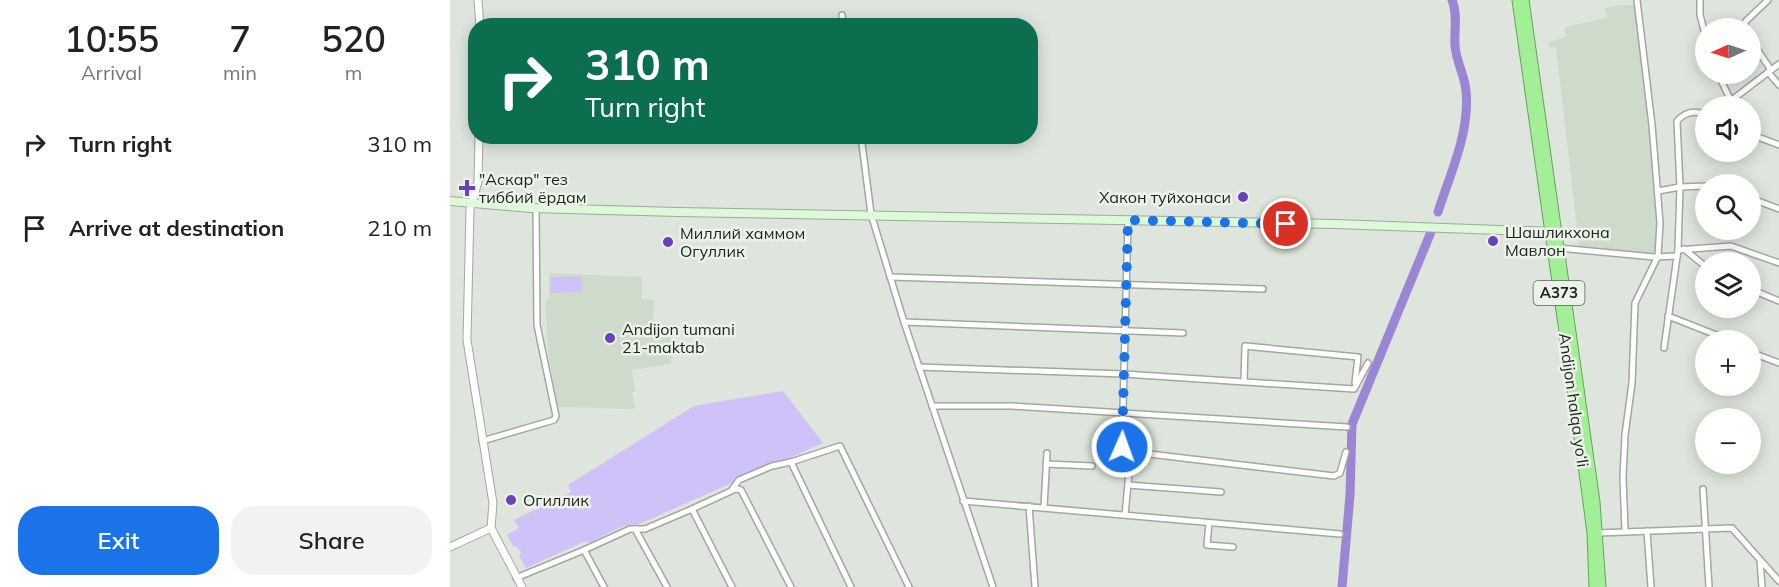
<!DOCTYPE html>
<html lang="en">
<head>
<meta charset="utf-8">
<style>
  :root { --surface:#fff; --page:#f2f2f2; --text:#222; --muted:#767676; --accent:#1a73e8 }
  body { margin:0; font-family:Mulish,sans-serif; background:var(--page); color:var(--text); height:100vh; display:flex; flex-direction:column; font-size:22px; white-space:nowrap }
  * { box-sizing:border-box; margin:0 }
  p { font-size:20px; color:var(--muted) }
  .icon { flex:none; width:33px; height:33px; fill:none; stroke:currentColor; stroke-width:2; stroke-linecap:round; stroke-linejoin:round }
  .map { position:relative; flex:1; overflow:hidden }
  .sheet { display:flex; flex-direction:column; background:var(--surface); width:450px }
  .sheet>* { flex:none }
  .banner { position:absolute; left:18px; top:18px; width:570px; height:126px; border-radius:24px; box-shadow:0 3px 15px #0003; background:#0b6e4f; color:#fff; overflow:hidden }
  .needle { width:39px; rotate:267deg }
  .fabs { position:absolute; left:1245px; top:18px; display:grid; gap:12px }
  .fabs a { display:grid; place-items:center; width:66px; height:66px; border-radius:50%; background:var(--surface); box-shadow:0 3px 15px #0003; font-size:30px }
  .pin { position:absolute; display:grid; place-items:center; width:51px; height:51px; color:#fff; margin:-26px; border:3px solid #fff; border-radius:50%; box-shadow:0 2px 6px #0007 }
  .me { position:absolute; width:66px; margin:-33px; rotate:2deg; stroke-linejoin:round; filter:drop-shadow(0 0 4px #0008) }
  .turn { display:flex; align-items:center; gap:21px; height:126px; padding:0 18px; font-size:27px }
  .turn .icon { width:78px; height:78px; stroke-width:2.5 }
  .turn b { display:block; font-size:42px; line-height:51px }
  .eta { display:flex; justify-content:space-evenly; align-items:center; height:102px; text-align:center }
  .eta b { font-size:36px; font-weight:600; line-height:42px }
  .primary-button { display:flex; gap:12px; margin-top:auto; padding:12px 18px }
  .primary-button a { flex:1; height:69px; border-radius:24px; background:var(--accent); color:#fff; font-size:24px; font-weight:600; line-height:69px; text-align:center }
  .primary-button a+a { background:var(--page); color:var(--text) }
  ul { padding:0; list-style:none }
  li { display:flex; align-items:center; gap:18px; height:84px; padding:0 18px }
  li div { flex:1 }
  li b { display:block; font-size:22px }
  li em { font-style:normal }
  main { display:flex; flex:1; min-height:0 }
  .map>svg:first-child { display:block }
  .built { fill:#cedbcb }
  .green { fill:#cec2f9 }
  .lines { fill:none; stroke-linecap:round; stroke-linejoin:round }
  .river { stroke:#9986d4; stroke-width:9 }
  .minor-casing { stroke:#a1a8a0; stroke-width:8 }
  .tertiary-casing { stroke:#a1a8a0; stroke-width:9 }
  .secondary-casing { stroke:#a1a8a0; stroke-width:10 }
  .trunk-casing { stroke:#66a45c; stroke-width:11 }
  .minor { stroke:#fff; stroke-width:5 }
  .tertiary { stroke:#fff; stroke-width:7 }
  .secondary { stroke:#dcf9d8; stroke-width:8 }
  .trunk { stroke:#a3ef98; stroke-width:9 }
  .route { stroke:#1a73e8; stroke-width:10; stroke-dasharray:0 18 }
  .poi-dot { fill:#6a41b9; stroke:#ebf3e9; stroke-width:2 }
  .labels { text-anchor:middle; stroke-width:5; stroke-linejoin:round; paint-order:stroke }
  .shield { fill:#ebf3e9; stroke:#5c605a; stroke-width:1.5 }
  .shield-label { font-size:15px; font-weight:bold; fill:#1e211d }
  .poi-label { font-size:16px; fill:#1e211d; stroke:#ebf3e9; text-anchor:start }
  .street-label { font-size:16px; fill:#1e211d; stroke:#ebf3e9 }
</style>
</head>
<body>
<main>
<section class="sheet">
<div class="eta">
<div><b>10:55</b><p>Arrival</p></div>
<div><b>7</b><p>min</p></div>
<div><b>520</b><p>m</p></div>
</div>
<ul>
<li><svg class="icon" aria-label="right" viewBox="0 0 24 24"><path d="M7 20v-9h11M14 6l5 5-5 5"/></svg><div><b>Turn right</b></div><em>310 m</em></li>
<li><svg class="icon" aria-label="arrive" viewBox="0 0 24 24"><path d="M6 21V4h12l-3 4 3 4H6"/></svg><div><b>Arrive at destination</b></div><em>210 m</em></li>
</ul>
<div class="primary-button"><a>Exit</a><a>Share</a></div>
</section>
<div class="map">
<svg width="1329" height="587" viewBox="0 0 1329 587">
  <rect width="100%" height="100%" fill="#dee5dc"/>
  <g class="built">
    <polygon points="1170,5 1185,5 1210,217 1206,252 1203,254 1129,246 1106,47 1099,48 1098,42 1116,37 1115,27 1157,18 1155,8"/>
    <polygon points="99,273 192,277 192,299 204,300 203,324 223,324 221,364 182,370 185,392 182,392 185,409 108,407 98,352 95,299 99,299"/>
  </g>
  <g class="green">
    <polygon points="101,277 132,277 132,292 101,293"/>
    <polygon points="333,391 373,443 187,525 173,526 139,543 136,541 76,568 69,556 71,552 67,547 63,546 57,535 69,528 64,520 121,492 118,485 244,406"/>
  </g>
  <g class="lines">
    <g class="river">
      <path d="M988 212C1000 174 1020 133 1016 91 1015 76 1006 61 1005 46 1004 31 1008 14 1002 0"/>
      <polyline points="892,587 900,495 902,424 981,232"/>
    </g>
    <g class="minor-casing">
      <g id="minor">
        <polyline points="1250,0 1250,15 1256,38"/>
        <polyline points="392,15 393,26"/>
        <polyline points="1293,28 1296,21 1318,0"/>
        <polyline points="1300,39 1321,70"/>
        <polyline points="1318,72 1329,85"/>
        <polyline points="1268,74 1281,101"/>
        <polyline points="1274,106 1329,64"/>
        <polyline points="1300,134 1329,145"/>
        <polyline points="411,136 421,214 454,322 543,587"/>
        <polyline points="1208,191 1230,187 1256,186"/>
        <polyline points="1300,198 1329,209"/>
        <polyline points="678,220 672,447 674,451 884,476 890,473 896,452"/>
        <polyline points="1109,248 1204,257 1227,256"/>
        <polyline points="1234,249 1256,267"/>
        <polyline points="1228,250 1281,246 1329,263"/>
        <polyline points="440,277 813,289"/>
        <polyline points="1300,289 1329,301"/>
        <polyline points="1218,316 1279,340"/>
        <polyline points="454,322 733,333"/>
        <path d="M1214 348 1228 250 1230 187 1227 121C1235 112 1245 110 1256 115"/>
        <polyline points="1300,352 1329,363"/>
        <polyline points="469,367 674,374 904,389 918,363"/>
        <polyline points="794,381 795,346 908,357 905,383"/>
        <polyline points="482,406 562,406 897,427"/>
        <polyline points="32,441 104,420 106,416 87,325 86,208"/>
        <polyline points="341,462 401,587"/>
        <polyline points="596,464 642,466"/>
        <polyline points="678,485 771,492"/>
        <polyline points="1253,489 1259,587"/>
        <polyline points="282,490 287,489 291,490 341,587"/>
        <polyline points="513,501 890,534"/>
        <polyline points="579,506 585,587"/>
        <polyline points="594,507 597,453"/>
        <polyline points="242,509 282,587"/>
        <polyline points="675,515 681,452"/>
        <polyline points="759,523 757,545 783,547"/>
        <polyline points="185,529 217,587"/>
        <polyline points="1175,531 1173,477 1175,435 1182,383 1185,303 1208,256 1210,223 1202,125 1187,0"/>
        <polyline points="1197,531 1201,587"/>
        <polyline points="1148,533 1282,528 1329,581"/>
        <polyline points="134,550 154,587"/>
        <polyline points="1310,560 1312,587"/>
        <polyline points="66,578 134,550 180,529 195,529 242,509 281,491 289,480 322,466 341,462 390,446 459,587"/>
      </g>
    </g>
    <g class="tertiary-casing">
      <g id="tertiary">
        <polyline points="28,0 30,26"/>
        <polyline points="29,136 28,182 20,209 17,340 43,503 41,528 72,587"/>
        <polyline points="0,547 41,528"/>
      </g>
    </g>
    <g class="secondary-casing">
      <polyline id="secondary" points="0,201 81,208 228,212 886,224 1105,232"/>
    </g>
    <g class="trunk-casing">
      <g id="trunk">
        <polyline points="1067,0 1136,487 1142,533 1144,587"/>
        <polyline points="1074,0 1145,502 1151,587"/>
      </g>
    </g>
    <use href="#minor" class="minor"/>
    <use href="#tertiary" class="tertiary"/>
    <use href="#secondary" class="secondary"/>
    <use href="#trunk" class="trunk"/>
  </g>
  <g class="lines">
    <polyline class="route" points="672,447 678,220 836,224"/>
  </g>
  <g class="poi-dot">
    <path d="M14 179h6v6h6v6h-6v6h-6v-6h-6v-6h6z"/>
    <circle cx="793" cy="197" r="6"/>
    <circle cx="1043" cy="241" r="6"/>
    <circle cx="218" cy="242" r="6"/>
    <circle cx="160" cy="338" r="6"/>
    <circle cx="61" cy="500" r="6"/>
  </g>
  <g class="labels">
    <rect class="shield" x="1083.5" y="281" width="51" height="24" rx="4.5"/>
    <g class="shield-label">
      <text x="1109" y="298">A373</text>
    </g>
    <g class="poi-label">
      <text x="29" y="185">"Аскар" тез<tspan x="29" dy="18">тиббий ёрдам</tspan></text>
      <text x="781" y="203" text-anchor="end">Хакон туйхонаси</text>
      <text x="1055" y="238">Шашликхона<tspan x="1055" dy="18">Мавлон</tspan></text>
      <text x="230" y="239">Миллий хаммом<tspan x="230" dy="18">Огуллик</tspan></text>
      <text x="172" y="335">Andijon tumani<tspan x="172" dy="18">21-maktab</tspan></text>
      <text x="73" y="506">Огиллик</text>
    </g>
    <g class="street-label">
      <text transform="translate(1124 400) rotate(82)" y="6">Andijon halqa yo‘li</text>
    </g>
  </g>
</svg>
<div class="fabs">
<a><svg class="needle" viewBox="-14 -14 28 28"><path d="M0-13l5 13h-10z" fill="#e53935"/><path d="M0 13l5-13h-10z" fill="#767676"/></svg></a>
<a><svg class="icon" aria-label="sound" viewBox="0 0 24 24"><path d="M4 9h4l5-4v14l-5-4H4zM17 9q2 3 0 6"/></svg></a>
<a><svg class="icon" aria-label="search" viewBox="0 0 24 24"><circle cx="10" cy="10" r="6"/><path d="M15 15l6 6"/></svg></a>
<a><svg class="icon" aria-label="layers" viewBox="0 0 24 24"><path d="M12 4l9 5-9 5-9-5zM3 14l9 5 9-5"/></svg></a>
<a>+</a>
<a>−</a>
</div>
<div class="pin" style="left:836px;top:224px;background:#d93025"><svg class="icon" aria-label="arrive" viewBox="0 0 24 24"><path d="M6 21V4h12l-3 4 3 4H6"/></svg></div>
<svg class="me" style="left:672px;top:447px" viewBox="-20 -20 40 40"><circle r="17" fill="#1a73e8" stroke="#fff" stroke-width="3"/><path d="M0-11L8 9 0 5-8 9z" fill="#fff"/></svg>
<div class="banner">
<div class="turn"><svg class="icon" aria-label="right" viewBox="0 0 24 24"><path d="M7 20v-9h11M14 6l5 5-5 5"/></svg><div><b>310 m</b>Turn right</div></div>
</div>
</div>
</main>
</body>
</html>
